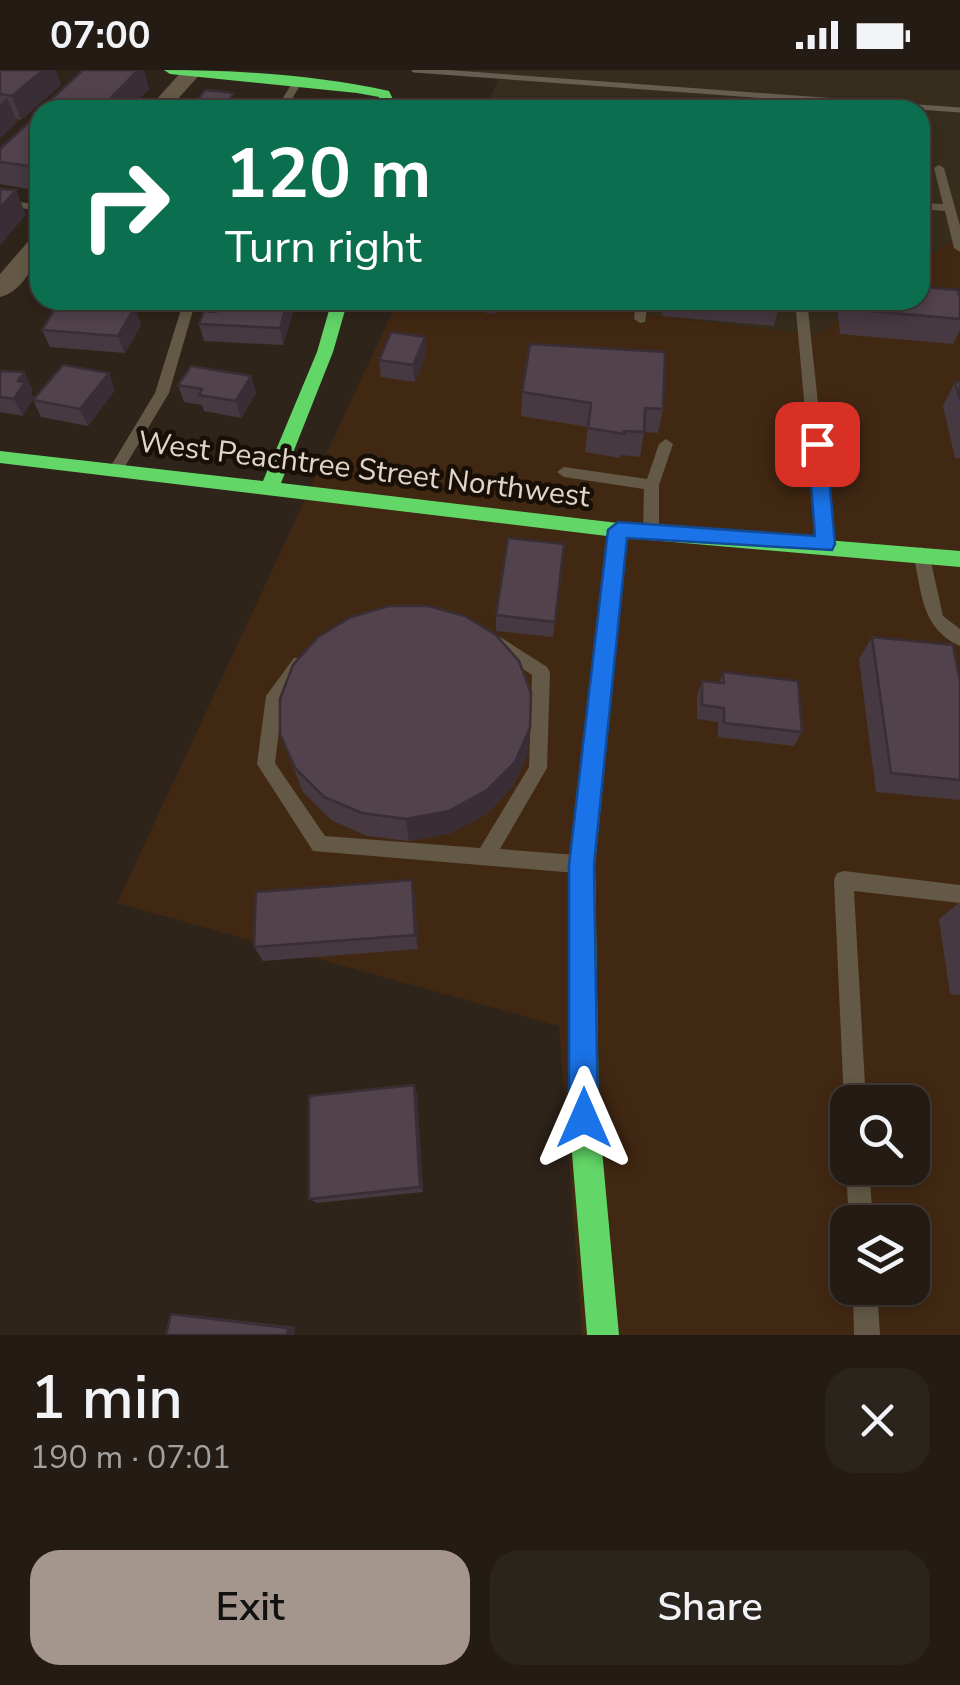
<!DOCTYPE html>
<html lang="en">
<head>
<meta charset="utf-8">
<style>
  :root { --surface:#231b14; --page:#2b241d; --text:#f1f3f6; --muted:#a3a1a0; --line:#403934; --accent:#a4968c }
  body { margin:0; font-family:"Nunito Sans",sans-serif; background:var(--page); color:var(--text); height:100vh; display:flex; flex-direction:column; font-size:38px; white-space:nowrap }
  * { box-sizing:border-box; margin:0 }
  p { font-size:32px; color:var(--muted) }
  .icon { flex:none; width:55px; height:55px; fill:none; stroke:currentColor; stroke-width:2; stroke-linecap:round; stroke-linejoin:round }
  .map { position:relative; height:1265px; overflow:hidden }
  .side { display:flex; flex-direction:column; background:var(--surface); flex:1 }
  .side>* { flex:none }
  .guide { position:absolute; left:30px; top:30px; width:900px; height:210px; border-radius:30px; box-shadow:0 5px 15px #0003,0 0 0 2px var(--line); background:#0b6e4f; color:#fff; overflow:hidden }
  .controls { position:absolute; left:830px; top:1015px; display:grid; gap:20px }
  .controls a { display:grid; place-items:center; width:100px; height:100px; border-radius:20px; background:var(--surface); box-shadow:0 5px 15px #0003,0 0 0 2px var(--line); font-size:50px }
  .pin { position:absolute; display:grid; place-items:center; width:85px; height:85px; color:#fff; margin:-42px; border-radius:20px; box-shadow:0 5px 15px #0006 }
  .me { position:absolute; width:110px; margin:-55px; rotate:0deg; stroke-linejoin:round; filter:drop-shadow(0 0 8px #0008) }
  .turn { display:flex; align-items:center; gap:35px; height:210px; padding:0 30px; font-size:45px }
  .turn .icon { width:130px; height:130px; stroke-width:2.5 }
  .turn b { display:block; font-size:70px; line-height:85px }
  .round { display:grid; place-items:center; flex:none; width:105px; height:105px; border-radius:30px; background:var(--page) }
  .headline { display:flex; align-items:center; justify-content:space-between; height:170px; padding:0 30px }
  h1 { font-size:60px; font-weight:600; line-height:75px }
  .button { display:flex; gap:20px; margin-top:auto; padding:20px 30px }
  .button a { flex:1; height:115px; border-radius:30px; background:var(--accent); color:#111; font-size:40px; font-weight:600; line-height:115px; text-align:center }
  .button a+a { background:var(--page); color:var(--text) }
  .status { display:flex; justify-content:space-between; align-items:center; height:70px; padding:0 50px; background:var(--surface); direction:ltr }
  .status svg { height:28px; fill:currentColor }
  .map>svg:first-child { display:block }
  .commercial { fill:#372d1d }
  .built { fill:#412813; fill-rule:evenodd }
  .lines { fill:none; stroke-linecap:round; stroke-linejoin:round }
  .lane { fill:#635946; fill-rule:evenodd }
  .street { fill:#635946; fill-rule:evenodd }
  .fast { fill:#63d668; fill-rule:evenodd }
  .rail { stroke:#675e51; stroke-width:5 }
  .wall { fill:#463941 }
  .shaded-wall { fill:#392e35 }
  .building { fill:#51424c; stroke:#392e35; stroke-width:2.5 }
  .route { fill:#1a73e8; stroke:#114b97; stroke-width:2.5 }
  .labels { text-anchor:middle; stroke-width:9; stroke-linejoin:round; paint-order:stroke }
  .street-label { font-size:30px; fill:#e3d4c9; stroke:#180f07 }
</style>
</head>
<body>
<div class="status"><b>07:00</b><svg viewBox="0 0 49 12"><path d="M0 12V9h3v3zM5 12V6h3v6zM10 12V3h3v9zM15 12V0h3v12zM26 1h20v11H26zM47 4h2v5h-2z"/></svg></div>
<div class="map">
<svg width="960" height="1265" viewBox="0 0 960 1265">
  <rect width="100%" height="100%" fill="#2f241a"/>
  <g class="commercial">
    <polygon points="419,0 960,0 960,165 920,193 920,40 485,40 499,7"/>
    <polygon points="525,230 866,230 816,265"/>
  </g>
  <path class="built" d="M960 165V1265H582L559 956 117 833 398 230H525L816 265 866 230H920V193ZM848 1032H912V1098H848ZM848 1152H912V1218H848Z"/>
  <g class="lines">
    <g class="lane">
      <polygon points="295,9 303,11 285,40 275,40"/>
      <polygon points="939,95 944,98 960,156 960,182 954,178 945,141 920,139 920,133 943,134 934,98"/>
      <polygon points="0,129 40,135 40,141 0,135"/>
      <polygon points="184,230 196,230 169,323 121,403 111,403 109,399 155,323"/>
      <polygon points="636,230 648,230 645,252 640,253 634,249"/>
      <polygon points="795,230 807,230 833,474 825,480 817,474"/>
      <polygon points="666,369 673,374 659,415 659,462 651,468 643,462 644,419 564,407 557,402 564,397 647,409 659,374"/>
      <path d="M921 477 929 483 943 546 960 559V576C920 558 922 521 913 483Z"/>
      <polygon points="494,563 547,597 550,602 547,698 500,779 576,785 583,788 586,794 583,800 576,803 313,781 257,694 266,626 294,588 306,588 309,593 283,628 275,693 325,766 480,778 529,697 532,605 488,575 486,570"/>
      <polygon points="844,801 960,815 960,833 854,821 866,1032 848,1032 848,1040 844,1032 834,810 837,803"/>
      <polygon points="848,1095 848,1098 869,1098 873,1152 849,1152 846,1098"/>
      <polygon points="853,1218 877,1218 880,1265 854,1265"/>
    </g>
    <g class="street">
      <polygon points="183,0 202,2 168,40 147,40"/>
      <path d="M40 165C40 187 25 221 0 227V204L32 167Z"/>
    </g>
    <g class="fast">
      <path d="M164 0C237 0 317 5 389 21L398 40H384L379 27 357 23 170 4Z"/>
      <polygon points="332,230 348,230 333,282 281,413 618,453 960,481 960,497 627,468 595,795 599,1047 619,1265 587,1265 569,1047 569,795 607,466 0,393 0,381 263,411 317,282"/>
    </g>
    <polyline class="rail" points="414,0 960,40"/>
  </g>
  <g class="wall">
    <polygon points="0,0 61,15 21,50 15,49 17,52 0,68"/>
    <polygon points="149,19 129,40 42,40 48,40 46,34"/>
    <polygon points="235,29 250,31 252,40 197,40 195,34"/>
    <polygon points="40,42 40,121 0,114 0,79"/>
    <polygon points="920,66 928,89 920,109"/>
    <polygon points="960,228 960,260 953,274 840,264 837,235 839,230 920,230"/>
    <polygon points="72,230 147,230 141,240 136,240 141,255 125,283 50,277 42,260 73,231"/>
    <polygon points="221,230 291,230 293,242 283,275 204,271 199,254 216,242"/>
    <polygon points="471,230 500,230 495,244 471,240"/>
    <polygon points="543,230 591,230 590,240 542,236"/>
    <polygon points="663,230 781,230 774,256 662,246"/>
    <polygon points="425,267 426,284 415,312 381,307 379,290"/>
    <polygon points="0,301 24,302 32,319 23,346 0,342"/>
    <polygon points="251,306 256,323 241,348 204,341 202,335 184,332 178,315"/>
    <polygon points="955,312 960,312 960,388 955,388 943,336"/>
    <polygon points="115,320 88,356 41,347 33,330"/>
    <polygon points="522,322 663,339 658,363 644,362 640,387 621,385 620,388 585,382 588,357 521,346"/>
    <polygon points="564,474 553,567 496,561 496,545"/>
    <polygon points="872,567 960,611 960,730 876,722 859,589"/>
    <polygon points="723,602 802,662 794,676 718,667 718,652 697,649 697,626 702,611 719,613"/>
    <polygon points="280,664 528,683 513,716 487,744 451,763 409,771 367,766 331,750 303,722"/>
    <polygon points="412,810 415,826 418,879 263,891 254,877"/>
    <polygon points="960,832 960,925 950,924 939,849"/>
    <polygon points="417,1024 423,1122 317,1133 309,1129"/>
    <polygon points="171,1244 181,1244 295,1257 294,1265 166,1265"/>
  </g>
  <g class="shaded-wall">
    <polygon points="43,0 56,0 61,15 21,50 12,26"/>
    <polygon points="138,0 144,0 149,19 129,40 99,40"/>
    <polygon points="7,28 17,52 0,68 0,35"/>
    <polygon points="16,120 26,145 0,175 0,138"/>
    <polygon points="138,230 147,230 141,240"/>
    <polygon points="288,230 291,230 293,242 283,275 280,258"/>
    <polygon points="495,230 500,230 495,244"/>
    <polygon points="135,237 141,255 125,283 118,266"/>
    <polygon points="425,267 426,284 415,312 413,295"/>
    <polygon points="24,302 32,319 31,322 34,328 23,346 14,329 18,311"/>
    <polygon points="109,303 115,320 88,356 80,339"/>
    <polygon points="251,306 256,323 241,348 236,331"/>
    <polygon points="530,658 528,683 513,716 487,744 451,763 409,771 406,749"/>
    <polygon points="412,810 415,826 418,879 415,865"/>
    <polygon points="414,1015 417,1024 423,1122 420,1117"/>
    <polygon points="295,1257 294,1265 287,1265 288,1258"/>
  </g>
  <g class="building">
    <polygon points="0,0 43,0 12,26 0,24"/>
    <polygon points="83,0 138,0 99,40 46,34"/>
    <polygon points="205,20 234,23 230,29 250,31 243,40 229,40 195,34"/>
    <polygon points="302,31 354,36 352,40 296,40"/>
    <polygon points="434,31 513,37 512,40 430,40"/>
    <polygon points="40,42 40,94 37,97 0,92 0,79"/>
    <polygon points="920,66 922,67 928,89 920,89"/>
    <polygon points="0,119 16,120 0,138"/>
    <polygon points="920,217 958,220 960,228 960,249 849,239 848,230 920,230"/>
    <polygon points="60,230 135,237 118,266 42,260"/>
    <polygon points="221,230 288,230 280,258 199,254 204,241 216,242"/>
    <polygon points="391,262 425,267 413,295 379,290"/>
    <polygon points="530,274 665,282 663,339 645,338 644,362 624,361 624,364 588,358 591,333 522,322"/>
    <polygon points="63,295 109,303 80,339 33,330"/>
    <polygon points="191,296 251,306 236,331 199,325 202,319 178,315"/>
    <polygon points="0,301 24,302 18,311 25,312 14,329 0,327"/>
    <polygon points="955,312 960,312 960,330"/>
    <polygon points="508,468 564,474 555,552 496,545"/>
    <polygon points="389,536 428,536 465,546 496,565 519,591 531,623 530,658 515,692 487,720 449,741 406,749 362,743 324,727 295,698 280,664 280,629 293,595 318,567 351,547"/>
    <polygon points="872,567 953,575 960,611 960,710 891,703"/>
    <polygon points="723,602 798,611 802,662 724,653 724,638 702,635 702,611 724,613"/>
    <polygon points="412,810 415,865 254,877 256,822"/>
    <polygon points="414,1015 420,1117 309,1129 309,1026"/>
    <polygon points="171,1244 288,1258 287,1265 166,1265"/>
  </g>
  <polygon class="route" points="817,368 826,374 835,474 832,480 627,468 594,795 598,1048 594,1058 584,1062 573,1058 569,1048 569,795 608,460 618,452 815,466 808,374"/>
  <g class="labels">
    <g class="street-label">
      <text transform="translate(364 399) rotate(7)" y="10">West Peachtree Street Northwest</text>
    </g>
  </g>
</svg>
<div class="controls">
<a><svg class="icon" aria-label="search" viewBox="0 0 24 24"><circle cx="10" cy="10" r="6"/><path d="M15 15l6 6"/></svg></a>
<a><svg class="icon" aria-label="layers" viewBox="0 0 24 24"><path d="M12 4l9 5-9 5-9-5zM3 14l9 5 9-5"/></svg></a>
</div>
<div class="pin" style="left:817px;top:374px;background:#d93025"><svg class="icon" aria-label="arrive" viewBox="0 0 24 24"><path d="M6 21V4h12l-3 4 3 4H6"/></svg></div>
<svg class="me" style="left:584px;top:1048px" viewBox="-20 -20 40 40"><path d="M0-17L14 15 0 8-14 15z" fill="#1a73e8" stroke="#fff" stroke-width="4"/></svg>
<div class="guide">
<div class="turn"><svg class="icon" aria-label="right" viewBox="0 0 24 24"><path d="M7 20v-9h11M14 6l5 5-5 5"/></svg><div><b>120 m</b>Turn right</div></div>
</div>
</div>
<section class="side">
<div class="headline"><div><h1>1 min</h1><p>190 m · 07:01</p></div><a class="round"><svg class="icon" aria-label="close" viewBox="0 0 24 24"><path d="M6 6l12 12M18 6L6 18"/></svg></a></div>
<div class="button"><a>Exit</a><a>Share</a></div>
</section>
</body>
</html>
